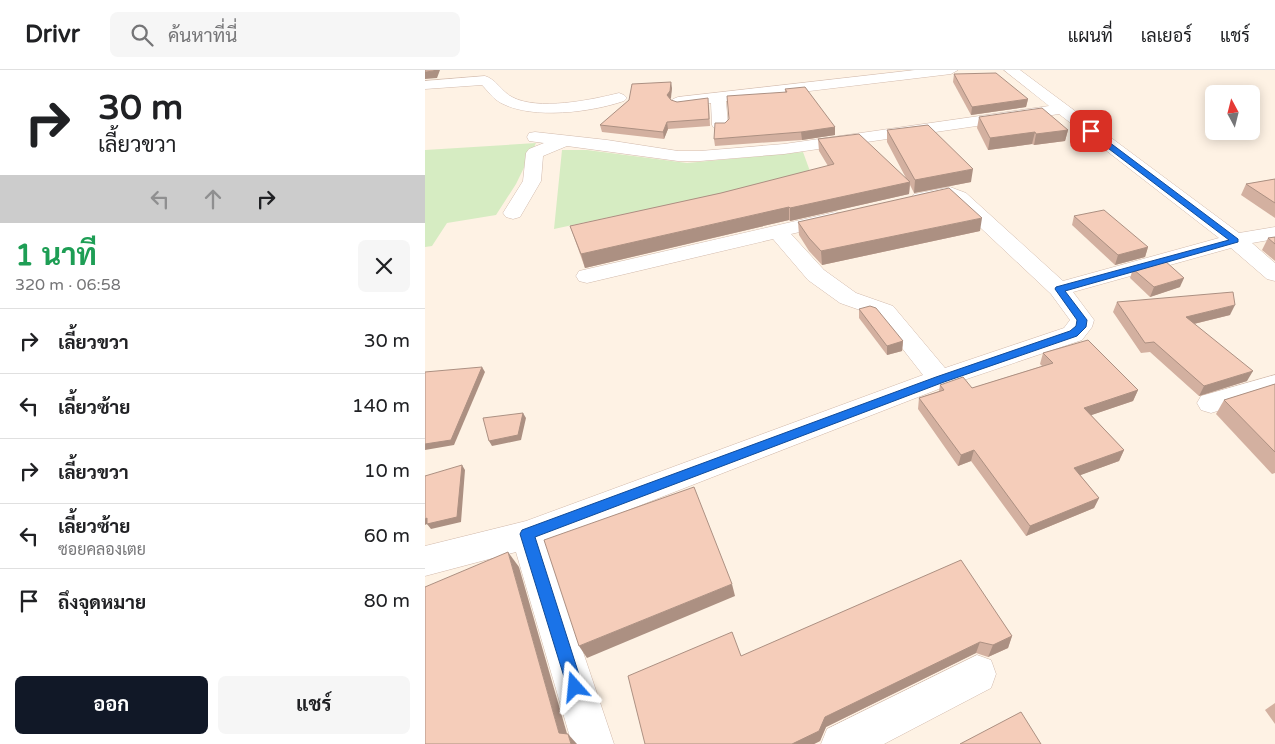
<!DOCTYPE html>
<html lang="th">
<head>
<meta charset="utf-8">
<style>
  :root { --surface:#fff; --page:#f6f6f6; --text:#202124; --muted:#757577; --line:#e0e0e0; --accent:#111827 }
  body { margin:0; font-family:"Varela Round",Sarabun,sans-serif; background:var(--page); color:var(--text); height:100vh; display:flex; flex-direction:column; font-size:19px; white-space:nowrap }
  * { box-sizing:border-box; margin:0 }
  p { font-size:16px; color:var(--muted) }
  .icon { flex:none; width:28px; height:28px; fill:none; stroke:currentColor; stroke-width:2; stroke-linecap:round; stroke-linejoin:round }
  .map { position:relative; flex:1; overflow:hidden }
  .details { display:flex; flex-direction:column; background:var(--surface); width:425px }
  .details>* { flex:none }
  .hud { background:#fff; color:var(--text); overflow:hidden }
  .needle { width:32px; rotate:353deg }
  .fabs { position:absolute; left:780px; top:15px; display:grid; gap:10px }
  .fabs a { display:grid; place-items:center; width:55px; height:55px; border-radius:8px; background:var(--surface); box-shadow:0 2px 12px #0003; font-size:25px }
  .pin { position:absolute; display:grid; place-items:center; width:42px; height:42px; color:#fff; margin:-21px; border-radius:10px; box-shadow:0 2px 8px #0006 }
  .me { position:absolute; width:55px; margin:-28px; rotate:342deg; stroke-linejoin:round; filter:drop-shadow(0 0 4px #0008) }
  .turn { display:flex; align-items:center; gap:18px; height:105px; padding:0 15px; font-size:22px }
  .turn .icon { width:65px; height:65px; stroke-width:2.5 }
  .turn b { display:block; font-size:35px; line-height:42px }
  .lanes { display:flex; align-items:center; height:48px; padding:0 15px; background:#0003; justify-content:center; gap:25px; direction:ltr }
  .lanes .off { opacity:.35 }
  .round { display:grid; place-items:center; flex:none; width:52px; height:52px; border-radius:8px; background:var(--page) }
  .summary { display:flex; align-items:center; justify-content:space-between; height:85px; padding:0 15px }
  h1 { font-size:30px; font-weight:700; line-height:38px; color:#1e9e55 }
  .cta { display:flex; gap:10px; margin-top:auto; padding:10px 15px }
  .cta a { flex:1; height:58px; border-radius:8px; background:var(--accent); color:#fff; font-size:20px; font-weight:700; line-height:58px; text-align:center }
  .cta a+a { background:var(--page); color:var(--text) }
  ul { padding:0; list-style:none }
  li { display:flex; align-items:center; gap:15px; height:65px; padding:0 15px; border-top:1px solid var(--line) }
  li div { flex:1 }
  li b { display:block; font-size:19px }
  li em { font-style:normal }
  header { display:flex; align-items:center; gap:30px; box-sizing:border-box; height:70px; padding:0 25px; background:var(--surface); border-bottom:1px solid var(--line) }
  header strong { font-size:24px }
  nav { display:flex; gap:28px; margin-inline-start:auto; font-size:18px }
  .search { width:350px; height:45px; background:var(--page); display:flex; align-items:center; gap:12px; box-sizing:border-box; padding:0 18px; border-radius:8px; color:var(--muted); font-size:19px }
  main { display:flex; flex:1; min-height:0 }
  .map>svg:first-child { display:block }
  .green { fill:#d6ecc2 }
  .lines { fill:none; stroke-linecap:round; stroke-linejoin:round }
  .minor-casing { stroke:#d2baac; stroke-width:1 }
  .minor { fill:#fff; fill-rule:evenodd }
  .wall { fill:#d3b0a0 }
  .shaded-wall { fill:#ac9082 }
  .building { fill:#f5cdba; stroke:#ac9082 }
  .route { fill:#1a73e8; stroke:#114b97 }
</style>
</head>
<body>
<header>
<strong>Drivr</strong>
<div class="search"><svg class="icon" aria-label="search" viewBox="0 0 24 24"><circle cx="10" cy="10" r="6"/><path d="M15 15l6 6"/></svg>ค้นหาที่นี่</div>
<nav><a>แผนที่</a><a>เลเยอร์</a><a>แชร์</a></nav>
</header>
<main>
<section class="details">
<div class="hud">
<div class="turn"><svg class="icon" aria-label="right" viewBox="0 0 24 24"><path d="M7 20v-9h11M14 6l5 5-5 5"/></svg><div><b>30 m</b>เลี้ยวขวา</div></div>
<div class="lanes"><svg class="icon off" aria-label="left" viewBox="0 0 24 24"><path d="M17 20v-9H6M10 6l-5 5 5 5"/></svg><svg class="icon off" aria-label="ahead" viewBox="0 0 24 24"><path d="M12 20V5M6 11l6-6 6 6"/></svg><svg class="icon" aria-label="right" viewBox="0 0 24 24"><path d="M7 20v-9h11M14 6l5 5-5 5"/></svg></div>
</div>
<div class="summary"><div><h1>1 นาที</h1><p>320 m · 06:58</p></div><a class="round"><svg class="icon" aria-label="close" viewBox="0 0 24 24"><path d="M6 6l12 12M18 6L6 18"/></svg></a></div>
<ul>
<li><svg class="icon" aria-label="right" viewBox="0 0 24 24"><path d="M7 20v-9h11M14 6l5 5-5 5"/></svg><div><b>เลี้ยวขวา</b></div><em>30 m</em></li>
<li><svg class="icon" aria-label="left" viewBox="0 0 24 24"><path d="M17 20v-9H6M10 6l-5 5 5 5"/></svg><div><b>เลี้ยวซ้าย</b></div><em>140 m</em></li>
<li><svg class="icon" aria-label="right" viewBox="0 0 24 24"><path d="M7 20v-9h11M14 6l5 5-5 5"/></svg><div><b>เลี้ยวขวา</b></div><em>10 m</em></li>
<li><svg class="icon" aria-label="left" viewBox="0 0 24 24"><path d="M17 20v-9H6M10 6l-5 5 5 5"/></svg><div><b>เลี้ยวซ้าย</b><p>ซอยคลองเตย</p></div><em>60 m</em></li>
<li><svg class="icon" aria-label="arrive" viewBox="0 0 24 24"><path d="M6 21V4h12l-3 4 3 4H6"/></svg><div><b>ถึงจุดหมาย</b></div><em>80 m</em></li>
</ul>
<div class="cta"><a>ออก</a><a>แชร์</a></div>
</section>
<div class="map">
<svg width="850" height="674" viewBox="0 0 850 674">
  <rect width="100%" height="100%" fill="#fef2e4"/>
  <g class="green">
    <polygon points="111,73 91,114 71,145 22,153 7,176 0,177 0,80"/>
    <polygon points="137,80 162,80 262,93 378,82 386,104 129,159"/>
  </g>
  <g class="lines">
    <g class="minor-casing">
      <g id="minor">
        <polygon points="490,0 533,0 526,4 301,31 303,55 301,58 289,58 287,55 286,33 253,37 248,35 245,32 248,29 253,27"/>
        <path d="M579 0H595L814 163 850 157V169L827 173 850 193V211L842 209 806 178 648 222 669 250 667 257 657 270 524 315 121 472 189 674H147L91 482 0 506V476L101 451 498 305 452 246 415 233 383 210 348 169 162 213 154 211 151 206 154 201 410 142 417 144 420 148 417 152 366 164 399 200 431 223 468 236 520 298 639 258 645 250 626 224 527 131C516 126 502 135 489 132L486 128 489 124 525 117 541 123 638 211 794 168 634 44 359 84 275 91H253L142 76 118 86 116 111 95 147 88 149 81 147 78 143 98 111 101 83 104 79 119 73 104 71 102 67 104 63 110 62 182 70 253 81H275L359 74 624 36Z"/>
        <path d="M60 6C71 9 77 22 87 27 113 41 166 30 194 23L199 25 202 28 199 31C167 42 108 50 76 33 68 29 63 21 57 15L0 19V11Z"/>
        <polygon points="850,305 850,323 786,343 776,340 772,333 776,326"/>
        <polygon points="552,585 566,590 571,604 566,618 459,674 396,674 402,659"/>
      </g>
    </g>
    <use href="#minor" class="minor"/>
  </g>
  <g class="wall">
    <polygon points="529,4 603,29 601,37 546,45 528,12"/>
    <polygon points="247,18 245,29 246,30 252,32 284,35 285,56 243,59 239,69 177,62 175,55"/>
    <polygon points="360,19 410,57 410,65 377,70 290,76 289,69 300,53 360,22"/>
    <polygon points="554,47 643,60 640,71 609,75 607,74 563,80 552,58"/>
    <polygon points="462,60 546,112 489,123 485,115 484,124 365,151 364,150 160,198 145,156 296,123 403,96 394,81 393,69 481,108 462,72"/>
    <polygon points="850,109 850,148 816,125 821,114"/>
    <polygon points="649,146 723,177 720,187 690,195 647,155"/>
    <polygon points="373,152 555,161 397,195 384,181 374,165"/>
    <polygon points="850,167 850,191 837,180 843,168"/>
    <polygon points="708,199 755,217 725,227 705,208"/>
    <polygon points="692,232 805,245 769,254 822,311 774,326 725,282 716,283 688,242"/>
    <polygon points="434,239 478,271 477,281 462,285 434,248"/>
    <polygon points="618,283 713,320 708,331 666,345 699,380 694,391 655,405 674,428 669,438 601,466 546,391 533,396 493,339 494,328 514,321 515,315 547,318 617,296 615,294"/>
    <polygon points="850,314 850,403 847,404 791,344 799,330"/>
    <polygon points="587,566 583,578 563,587 551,583 401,657 395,671 389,674 220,674 316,586"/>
    <polygon points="850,633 850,654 840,640"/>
  </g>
  <g class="shaded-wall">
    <polygon points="9,0 15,0 12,8 0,9 0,2"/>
    <polygon points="246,12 247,18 246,28 243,32 242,25"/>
    <polygon points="603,29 601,37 546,45 547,37"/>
    <polygon points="242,52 243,59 239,69 238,62"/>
    <polygon points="410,57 410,65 377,70 376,62"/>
    <polygon points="643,60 640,71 609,75 611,64"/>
    <polygon points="610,62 607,74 563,80 565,68"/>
    <polygon points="548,99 546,112 489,123 490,110"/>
    <polygon points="485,112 484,124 365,151 365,138"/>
    <polygon points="364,137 364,150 160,198 156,184"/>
    <polygon points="557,148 555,161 397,195 396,181"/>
    <polygon points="723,177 720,187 690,195 693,185"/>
    <polygon points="759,208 755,217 725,227 729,217"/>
    <polygon points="810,235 805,245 756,257 761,247"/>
    <polygon points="478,271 477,281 462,285 462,276"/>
    <polygon points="57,297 60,302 29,375 0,380 0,374"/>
    <polygon points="828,301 822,311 774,326 779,316"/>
    <polygon points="713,320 708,331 655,349 659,338"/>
    <polygon points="98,343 101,348 96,370 67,376 64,371"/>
    <polygon points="549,380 546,391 533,396 536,385"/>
    <polygon points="699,380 694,391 645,409 649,398"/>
    <polygon points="37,395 40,400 36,452 6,459 2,454 0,455 0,449"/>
    <polygon points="674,428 669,438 601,466 605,456"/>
    <polygon points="83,482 94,497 145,674 134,663"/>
    <polygon points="307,514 310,526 162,588 154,576"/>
    <polygon points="587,566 583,578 563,587 568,575"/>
    <polygon points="555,572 551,583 401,657 395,671 389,674 367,674 400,647"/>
    <polygon points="143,664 152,674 146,674"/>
  </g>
  <g class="building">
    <polygon points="0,0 9,0 9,1 0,2"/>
    <polygon points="571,3 603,29 547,37 529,4"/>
    <polygon points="246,12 245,21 242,25 246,30 252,32 283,28 284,49 242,52 238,62 175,55 204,30 207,14"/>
    <polygon points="380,17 410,57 376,62 289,69 290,53 300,53 304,49 302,26 362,22 360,19"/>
    <polygon points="617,38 643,60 611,64 610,62 565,68 554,47"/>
    <polygon points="503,55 548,99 490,110 462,60"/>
    <polygon points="434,64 485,112 365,138 364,137 156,184 145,156 296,123 409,94 393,69"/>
    <polygon points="850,109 850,133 821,114"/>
    <polygon points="524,118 557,148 396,181 384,168 373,152"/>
    <polygon points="679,140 723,177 693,185 649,146"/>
    <polygon points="850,167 850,174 843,168"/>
    <polygon points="739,190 759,208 729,217 708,199"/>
    <polygon points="808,222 810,235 761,247 828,301 779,316 729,272 720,273 692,232"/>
    <polygon points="445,236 451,238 478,271 462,276 434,239"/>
    <polygon points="663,270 713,320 659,338 699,380 649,398 674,428 605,456 549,380 536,385 494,328 519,320 515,315 538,307 547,318 628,293 618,283"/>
    <polygon points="57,297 26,370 0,374 0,302"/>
    <polygon points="850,314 850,382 799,330"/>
    <polygon points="98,343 93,365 64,371 58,348"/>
    <polygon points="37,395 32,447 2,454 2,448 0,449 0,406"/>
    <polygon points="269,417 307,514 154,576 119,470"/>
    <polygon points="83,482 134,663 143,664 146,674 0,674 0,517"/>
    <polygon points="536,490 587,566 568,575 555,572 400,647 394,661 367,674 220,674 203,606 307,562 316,586"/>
    <polygon points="596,642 616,674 535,674"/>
  </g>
  <polygon class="route" points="663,60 668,60 813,169 813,172 640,221 662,250 661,257 652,266 519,312 110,467 158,617 156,623 150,625 144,623 95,464 97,460 511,307 645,261 651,256 652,250 630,219 631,217 804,170 663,63"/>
</svg>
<div class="fabs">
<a><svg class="needle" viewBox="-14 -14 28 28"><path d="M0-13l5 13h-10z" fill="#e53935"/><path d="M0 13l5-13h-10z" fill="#757577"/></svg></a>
</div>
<div class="pin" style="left:666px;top:61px;background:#d93025"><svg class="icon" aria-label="arrive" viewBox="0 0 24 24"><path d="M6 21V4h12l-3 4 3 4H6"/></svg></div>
<svg class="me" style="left:150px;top:617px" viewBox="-20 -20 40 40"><path d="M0-17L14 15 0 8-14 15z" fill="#1a73e8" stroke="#fff" stroke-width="4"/></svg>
</div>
</main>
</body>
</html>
